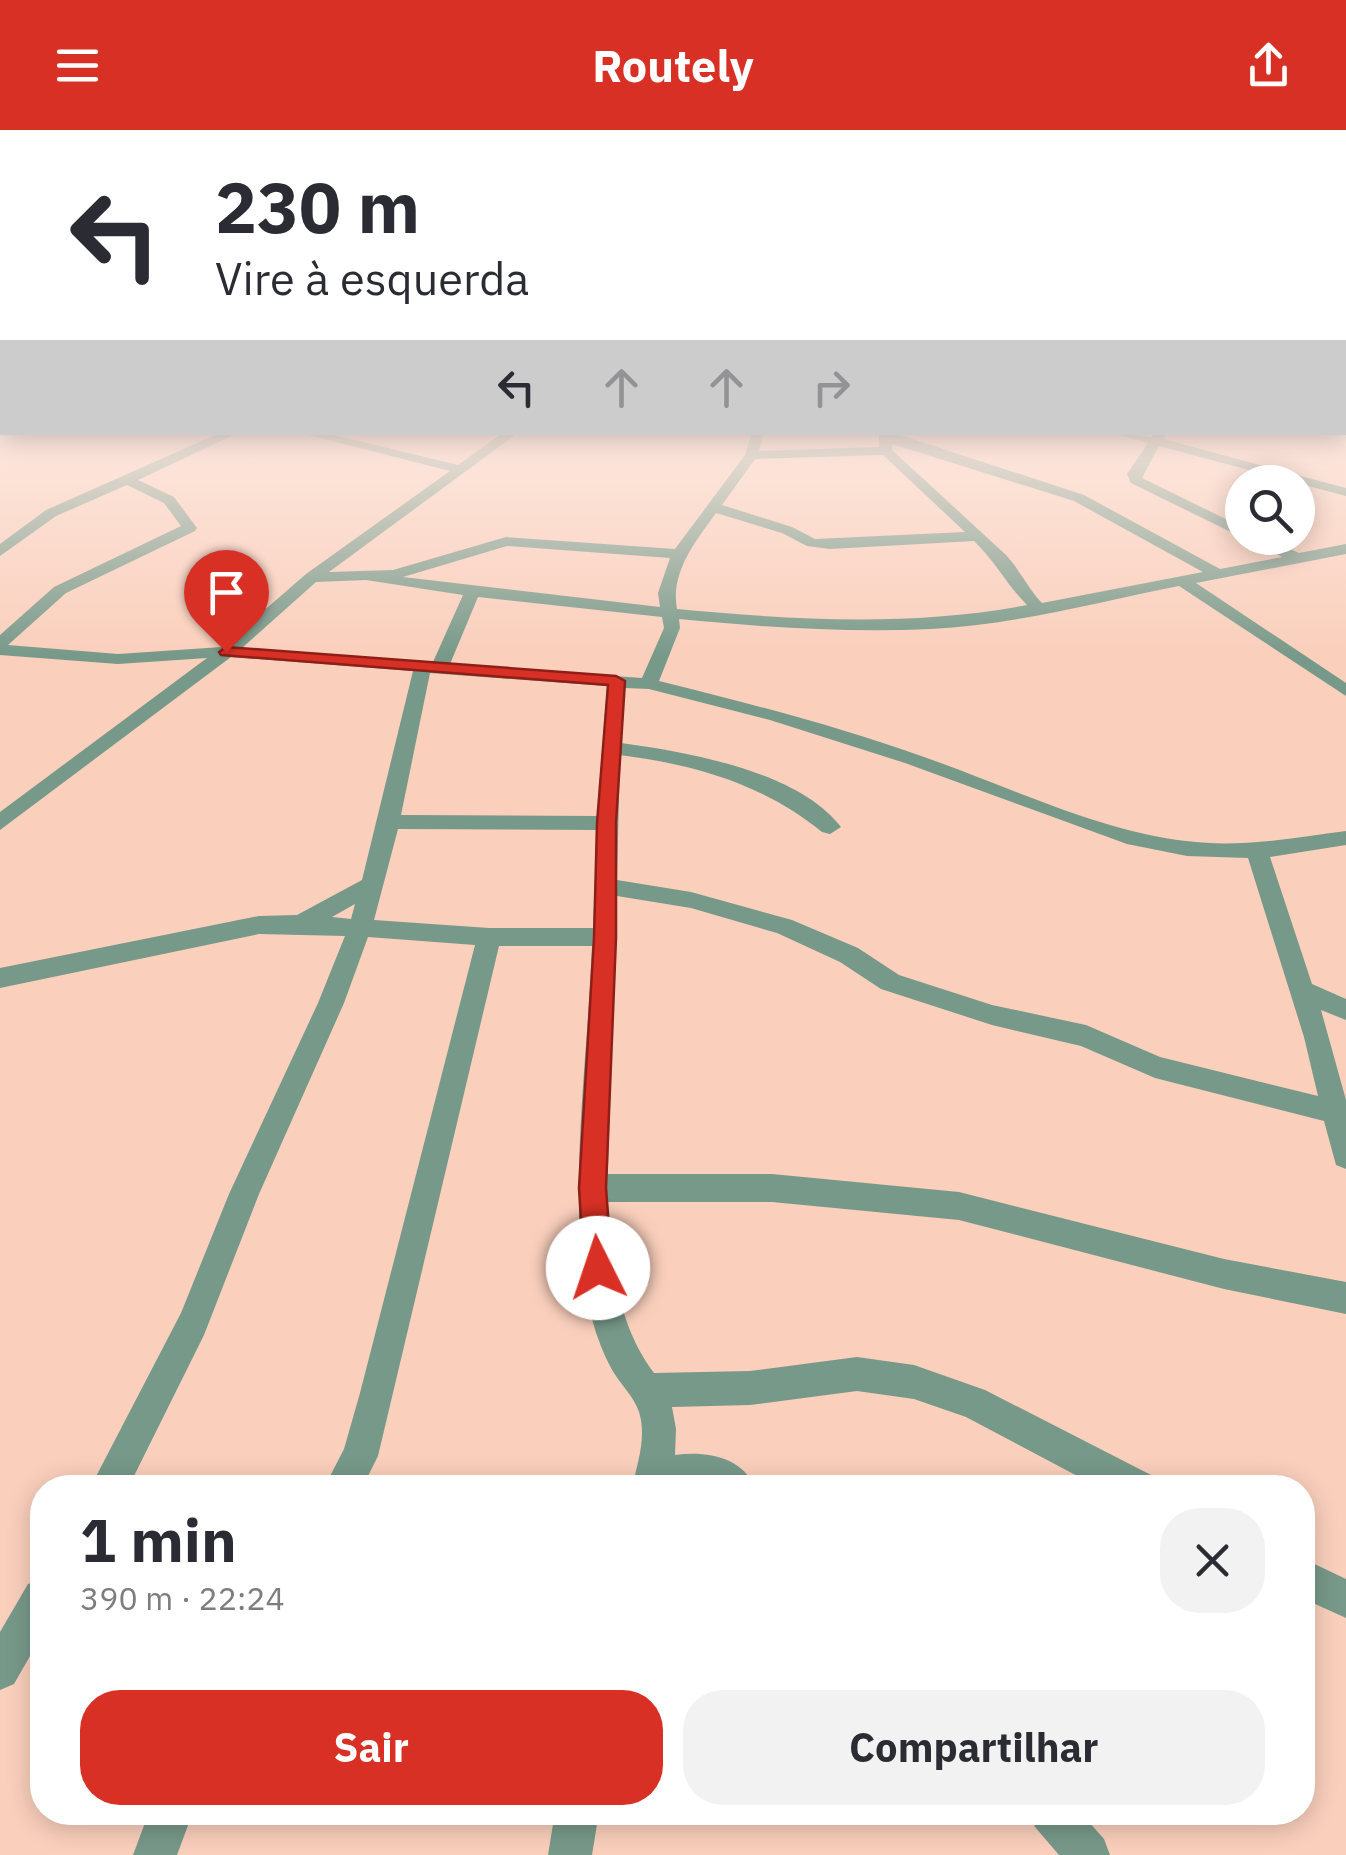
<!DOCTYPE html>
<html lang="pt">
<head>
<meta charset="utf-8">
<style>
  :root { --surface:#fff; --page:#f2f2f3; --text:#2b2b33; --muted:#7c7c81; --accent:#d93025 }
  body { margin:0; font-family:"IBM Plex Sans",sans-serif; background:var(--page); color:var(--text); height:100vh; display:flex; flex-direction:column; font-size:38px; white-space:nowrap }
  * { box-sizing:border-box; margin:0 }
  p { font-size:32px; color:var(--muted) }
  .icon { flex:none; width:55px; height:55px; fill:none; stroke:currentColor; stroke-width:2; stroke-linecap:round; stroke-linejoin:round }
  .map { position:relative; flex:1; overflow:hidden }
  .drawer { position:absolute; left:30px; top:1345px; width:1285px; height:350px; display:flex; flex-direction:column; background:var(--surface); border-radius:40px; box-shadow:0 5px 25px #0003 }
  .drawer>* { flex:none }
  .guide { position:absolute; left:0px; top:0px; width:1348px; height:305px; box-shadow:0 5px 25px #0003; background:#fff; color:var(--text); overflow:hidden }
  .fabs { position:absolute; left:1225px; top:335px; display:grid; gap:20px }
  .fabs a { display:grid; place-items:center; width:90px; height:90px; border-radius:50%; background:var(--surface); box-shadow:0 5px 25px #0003; font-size:50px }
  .pin { position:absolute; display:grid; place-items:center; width:85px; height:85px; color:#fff; margin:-102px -42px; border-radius:50% 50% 50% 0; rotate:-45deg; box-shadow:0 0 10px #0007 }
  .pin .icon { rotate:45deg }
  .me { position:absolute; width:110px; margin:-55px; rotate:356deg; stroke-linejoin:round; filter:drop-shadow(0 0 8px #0008) }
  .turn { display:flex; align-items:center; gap:35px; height:210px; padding:0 50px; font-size:45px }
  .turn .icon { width:130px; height:130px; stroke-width:2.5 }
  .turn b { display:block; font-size:70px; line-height:85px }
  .lanes { display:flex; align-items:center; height:95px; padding:0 50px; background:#0003; justify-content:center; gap:50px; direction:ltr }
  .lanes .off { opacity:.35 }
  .round { display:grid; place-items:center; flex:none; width:105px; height:105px; border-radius:40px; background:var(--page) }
  .head { display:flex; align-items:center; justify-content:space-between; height:170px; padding:0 50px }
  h1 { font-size:60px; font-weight:700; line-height:75px }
  .primary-button { display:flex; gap:20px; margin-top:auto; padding:20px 50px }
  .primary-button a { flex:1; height:115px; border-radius:40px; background:var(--accent); color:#fff; font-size:40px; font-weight:700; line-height:115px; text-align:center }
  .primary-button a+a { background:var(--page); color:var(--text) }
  header { display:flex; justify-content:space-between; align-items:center; height:130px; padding:0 50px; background:var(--accent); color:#fff; font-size:45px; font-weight:700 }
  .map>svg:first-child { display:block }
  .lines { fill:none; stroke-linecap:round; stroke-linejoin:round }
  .minor { fill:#779989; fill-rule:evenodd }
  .route { fill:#d93025; stroke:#8d1f18; stroke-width:2.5 }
</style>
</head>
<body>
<header><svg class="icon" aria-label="menu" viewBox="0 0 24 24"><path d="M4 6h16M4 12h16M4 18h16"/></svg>Routely<svg class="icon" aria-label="share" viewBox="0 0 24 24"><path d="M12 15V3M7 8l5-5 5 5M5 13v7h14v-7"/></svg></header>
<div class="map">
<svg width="1346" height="1725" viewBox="0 0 1346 1725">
  <rect width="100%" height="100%" fill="#facfbc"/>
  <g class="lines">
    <g class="minor">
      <rect x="1345" y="288" width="1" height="8"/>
      <path d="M222 302H240L138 350 174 367 197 398 195 401 66 463 8 515 118 524 222 517 306 444 450 341 297 302H321L458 335 504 302H519L329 442 393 440 506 407 675 419 745 325 752 302H764L759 321 879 317V302H891L1084 365 1220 439 1282 427 1247 408H1265L1299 423 1346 414V424L1196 453 1346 553V566L1179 456C1098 472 1014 495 931 499 847 503 762 497 679 489L680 498 659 551C748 573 837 596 924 627 1007 656 1099 701 1186 711 1240 718 1293 708 1346 701V715L1270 727 1312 854 1346 869V890L1321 880 1346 970V1039L1336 1035 1324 991 1155 948 1081 916 992 895 881 859 840 832 777 803 691 778 617 766 608 1037V1044H772L959 1062 1224 1129 1346 1152V1184L1224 1159 959 1090 772 1072H608C612 1133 616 1192 654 1243L750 1241 857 1227 914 1235 985 1260 1151 1345 1156 1358H1100L966 1287 914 1269 857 1261 750 1275 672 1277 676 1299 675 1325C705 1321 742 1326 755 1358H632C637 1334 647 1307 639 1282 634 1266 619 1253 611 1238 594 1206 586 1170 582 1135 572 1030 588 922 592 816H499L378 1326 362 1358H324L344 1319 360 1263 475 815 368 807 344 873 259 1064 204 1205 128 1358H90L181 1183 229 1064 318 873 345 806 259 804 0 858V838L259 786 297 785 362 750 413 541 231 527 0 700V682L207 528 118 534 0 525V505L54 457 181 396 164 373 127 355 56 386 0 426V414L46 380ZM892 314 1074 371 1203 442 1042 473C1027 457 1020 440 1006 425L892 320ZM883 325 965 402 815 409 792 397 722 375 755 329ZM716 383 782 403 807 416 830 419 974 411C996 432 1006 454 1027 475 911 497 793 490 677 479 670 442 696 411 716 383ZM507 416 670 428 658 463 660 477 403 447ZM366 450 463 465 433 532 242 518 316 452ZM478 467 662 487 664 498 642 548 450 534ZM430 543 607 556 597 686 401 685ZM625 558 649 559 770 590 905 633 1127 714 1187 726 1248 728 1304 907 1318 966 1160 927 1086 895 992 875 899 845 858 818 792 790 691 762 617 750 620 625C696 635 763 654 822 702L830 704 841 697C798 641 687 622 621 613ZM398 699 597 700 593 798H489L374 790ZM355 774 351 789 332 787Z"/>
      <polygon points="1108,302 1152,307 1155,302 1168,302 1163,309 1346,358 1346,366 1159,316 1142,348 1242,397 1242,406 1237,405 1131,353 1127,344 1148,313"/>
      <polygon points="1302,1428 1346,1449 1346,1488 1302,1468"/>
      <polygon points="42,1449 42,1505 14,1554 0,1560 0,1502 28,1454"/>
      <polygon points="149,1682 193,1682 177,1725 133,1725"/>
      <polygon points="555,1682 599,1682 592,1725 548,1725"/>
      <polygon points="1028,1682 1080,1682 1104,1709 1110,1725 1059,1725 1035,1697"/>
    </g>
  </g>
  <linearGradient id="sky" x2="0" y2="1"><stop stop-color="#68acd9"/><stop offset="0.54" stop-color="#fde9e1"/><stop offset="1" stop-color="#fde9e1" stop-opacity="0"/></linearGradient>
  <rect width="1346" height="526" fill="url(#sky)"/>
  <polygon class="route" points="226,517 616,546 625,551 616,693 616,808 606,1058 612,1138 608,1147 598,1151 588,1147 584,1138 579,1058 594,808 597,693 608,555 221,525 219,522"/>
</svg>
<div class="fabs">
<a><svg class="icon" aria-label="search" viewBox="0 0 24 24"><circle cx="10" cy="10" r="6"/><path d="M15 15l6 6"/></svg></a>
</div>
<div class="pin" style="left:226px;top:522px;background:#d93025"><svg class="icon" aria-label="arrive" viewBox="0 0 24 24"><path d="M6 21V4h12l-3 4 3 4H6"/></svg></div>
<svg class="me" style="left:598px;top:1138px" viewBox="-20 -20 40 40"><circle r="19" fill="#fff"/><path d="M0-13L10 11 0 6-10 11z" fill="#d93025"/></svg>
<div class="guide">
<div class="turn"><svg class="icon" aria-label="left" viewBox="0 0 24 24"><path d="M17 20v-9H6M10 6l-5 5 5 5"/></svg><div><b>230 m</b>Vire à esquerda</div></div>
<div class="lanes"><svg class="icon" aria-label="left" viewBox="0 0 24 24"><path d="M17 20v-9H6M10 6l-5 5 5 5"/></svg><svg class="icon off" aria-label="ahead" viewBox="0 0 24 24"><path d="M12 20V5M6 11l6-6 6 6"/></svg><svg class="icon off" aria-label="ahead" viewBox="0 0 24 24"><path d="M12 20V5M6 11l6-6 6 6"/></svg><svg class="icon off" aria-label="right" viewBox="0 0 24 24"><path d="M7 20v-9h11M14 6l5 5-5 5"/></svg></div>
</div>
<section class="drawer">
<div class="head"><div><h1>1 min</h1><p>390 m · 22:24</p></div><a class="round"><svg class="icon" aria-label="close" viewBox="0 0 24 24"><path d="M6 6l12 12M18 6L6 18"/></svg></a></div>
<div class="primary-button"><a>Sair</a><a>Compartilhar</a></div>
</section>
</div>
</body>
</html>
